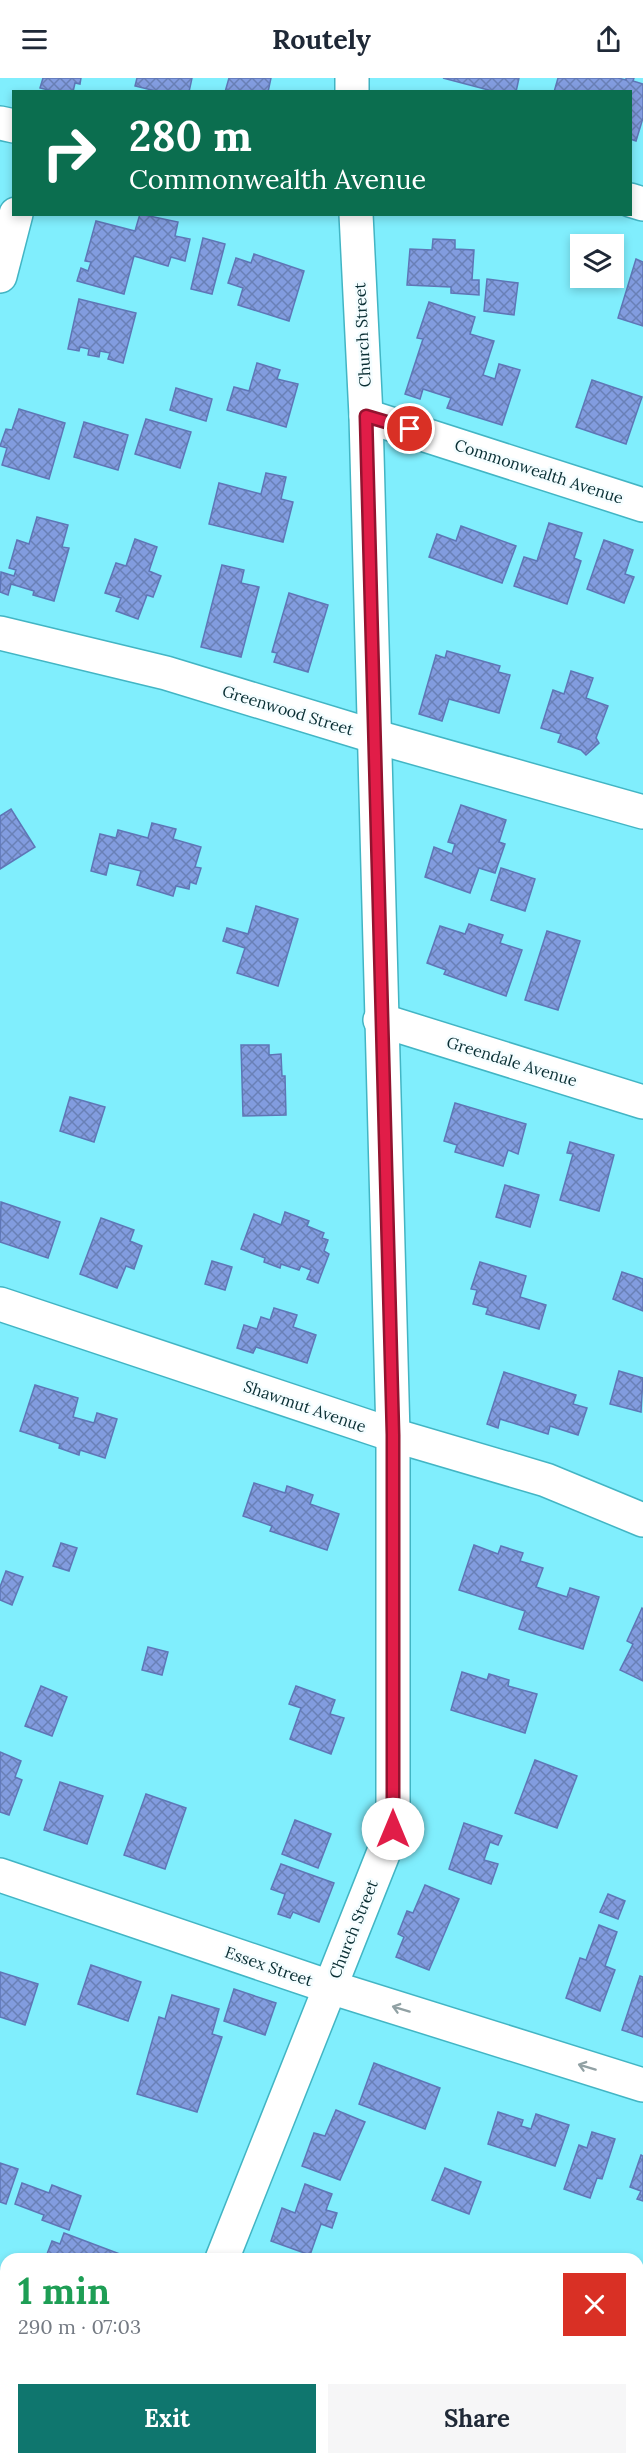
<!DOCTYPE html>
<html lang="en">
<head>
<meta charset="utf-8">
<style>
  :root { --surface:#fff; --page:#f6f6f7; --text:#1f2937; --muted:#747a83; --accent:#0f766e }
  body { margin:0; font-family:Lora,serif; background:var(--page); color:var(--text); height:100vh; display:flex; flex-direction:column; font-size:22px; white-space:nowrap }
  * { box-sizing:border-box; margin:0 }
  p { font-size:20px; color:var(--muted) }
  .icon { flex:none; width:33px; height:33px; fill:none; stroke:currentColor; stroke-width:2; stroke-linecap:round; stroke-linejoin:round }
  .map { position:relative; flex:1; overflow:hidden }
  .drawer { position:absolute; left:0px; top:2175px; width:644px; height:212px; display:flex; flex-direction:column; background:var(--surface); border-radius:18px 18px 0 0; box-shadow:0 3px 9px #0003 }
  .drawer>* { flex:none }
  .guide { position:absolute; left:12px; top:12px; width:620px; height:126px; border-radius:0px; box-shadow:0 3px 9px #0003; background:#0b6e4f; color:#fff; overflow:hidden }
  .controls { position:absolute; left:570px; top:156px; display:grid; gap:12px }
  .controls a { display:grid; place-items:center; width:54px; height:54px; border-radius:0px; background:var(--surface); box-shadow:0 3px 9px #0003; font-size:30px }
  .pin { position:absolute; display:grid; place-items:center; width:51px; height:51px; color:#fff; margin:-26px; border:3px solid #fff; border-radius:50%; box-shadow:0 2px 6px #0007 }
  .me { position:absolute; width:66px; margin:-33px; rotate:0deg; stroke-linejoin:round; filter:drop-shadow(0 0 4px #0008) }
  .turn { display:flex; align-items:center; gap:21px; height:126px; padding:0 18px; font-size:27px }
  .turn .icon { width:78px; height:78px; stroke-width:2.5 }
  .turn b { display:block; font-size:42px; line-height:51px }
  .round { display:grid; place-items:center; flex:none; width:63px; height:63px; border-radius:0px; background:var(--page) }
  .overview { display:flex; align-items:center; justify-content:space-between; height:102px; padding:0 18px }
  h1 { font-size:36px; font-weight:700; line-height:45px; color:#1e9e55 }
  .button { display:flex; gap:12px; margin-top:auto; padding:12px 18px }
  .button a { flex:1; height:69px; border-radius:0px; background:var(--accent); color:#fff; font-size:24px; font-weight:700; line-height:69px; text-align:center }
  .button a+a { background:var(--page); color:var(--text) }
  header { display:flex; justify-content:space-between; align-items:center; height:78px; padding:0 18px; background:var(--surface); font-size:27px; font-weight:700 }
  .map>svg:first-child { display:block }
  .building { fill:url(#building-cross-hatch); stroke:#5e76b6; stroke-width:1.5 }
  .lines { fill:none; stroke-linecap:round; stroke-linejoin:round }
  .minor-casing { stroke:#42b5c4; stroke-width:36 }
  .tertiary-casing { stroke:#42b5c4; stroke-width:36 }
  .minor { stroke:#fff; stroke-width:33 }
  .tertiary { stroke:#fff; stroke-width:33 }
  .oneway { stroke:#91a1a4 }
  .route-casing { stroke:#92132f; stroke-width:15 }
  .route { stroke:#e11d48; stroke-width:10 }
  .labels { text-anchor:middle; stroke-width:5; stroke-linejoin:round; paint-order:stroke }
  .street-label { font-size:16px; fill:#0a2f34; stroke:#f4fdff }
</style>
</head>
<body>
<header><svg class="icon" aria-label="menu" viewBox="0 0 24 24"><path d="M4 6h16M4 12h16M4 18h16"/></svg>Routely<svg class="icon" aria-label="share" viewBox="0 0 24 24"><path d="M12 15V3M7 8l5-5 5 5M5 13v7h14v-7"/></svg></header>
<div class="map">
<svg width="643" height="2386" viewBox="0 0 643 2386">
  <defs>
    <pattern id="building-cross-hatch" width="8" height="8" patternUnits="userSpaceOnUse" patternTransform="scale(1.5)"><rect width="8" height="8" fill="#829cdf"/><path d="M0 0l8 8M0 8l8-8" fill="none" stroke="#6980b6"/></pattern>
  </defs>
  <rect width="100%" height="100%" fill="#80eefd"/>
  <g class="building">
    <polygon points="43,0 81,0 80,6 75,5 73,14 57,14 40,10"/>
    <polygon points="137,0 192,0 189,14 160,14 135,8"/>
    <polygon points="229,0 271,0 268,14 225,14"/>
    <polygon points="443,0 519,0 516,14 496,14"/>
    <polygon points="558,0 618,0 626,2 626,0 634,0 633,3 643,6 643,40 636,63 630,61 630,14 554,14"/>
    <polygon points="140,136 178,144 175,158 190,161 185,183 171,179 168,188 134,178 124,216 77,203 81,190 88,193 91,184 85,183 96,143 135,153"/>
    <polygon points="203,160 225,166 212,216 191,211"/>
    <polygon points="433,161 455,162 455,171 474,172 472,202 479,202 479,217 451,215 451,209 407,207 410,171 432,172"/>
    <polygon points="254,176 304,193 289,243 238,227 243,210 228,205 236,180 251,185"/>
    <polygon points="636,181 643,184 643,248 618,240"/>
    <polygon points="487,201 518,205 514,237 484,233"/>
    <polygon points="79,221 136,235 123,285 108,281 110,275 100,273 99,279 88,277 89,271 80,269 79,273 68,271"/>
    <polygon points="429,224 475,239 470,256 494,263 483,297 495,301 499,286 520,292 502,347 447,330 451,320 423,311 420,321 405,316 423,261 417,260"/>
    <polygon points="257,285 280,292 277,301 298,306 286,349 227,332 234,309 249,313"/>
    <polygon points="592,302 642,319 626,366 576,349"/>
    <polygon points="176,310 212,321 206,343 170,332"/>
    <polygon points="19,331 65,345 49,401 2,387 7,370 0,368 6,351 12,352"/>
    <polygon points="146,341 191,354 180,390 135,376"/>
    <polygon points="84,344 128,357 118,392 74,379"/>
    <polygon points="266,395 286,399 281,421 293,424 283,464 209,446 219,405 261,416"/>
    <polygon points="37,439 68,447 62,469 69,470 54,523 33,517 34,513 11,506 8,517 0,514 1,494 14,498 16,492 9,490 17,462 29,466"/>
    <polygon points="549,445 582,455 574,480 581,483 567,526 514,508 524,479 537,483"/>
    <polygon points="461,448 516,468 502,505 429,479 437,456 456,463"/>
    <polygon points="135,461 157,469 149,493 161,498 153,519 147,517 138,541 116,533 121,520 105,515 116,485 126,488"/>
    <polygon points="604,462 633,472 625,496 634,499 624,525 587,511"/>
    <polygon points="222,487 244,492 241,505 259,509 241,579 201,569"/>
    <polygon points="289,515 328,527 308,594 274,584 277,575 272,574"/>
    <polygon points="447,573 500,588 498,594 510,597 499,635 449,621 442,643 419,636 436,577 445,580"/>
    <polygon points="571,593 593,600 586,620 608,628 596,660 599,665 586,677 581,672 558,664 561,656 541,650 553,612 564,616"/>
    <polygon points="461,727 506,742 499,764 505,766 495,795 479,790 470,815 425,799 434,769 452,776 455,766 448,764"/>
    <polygon points="11,731 35,769 0,791 0,738"/>
    <polygon points="152,745 176,751 173,761 201,769 195,789 201,790 196,806 190,804 189,811 176,808 173,818 137,807 141,793 109,785 106,797 91,793 100,756 116,760 118,752 148,760"/>
    <polygon points="501,790 535,801 525,833 491,822"/>
    <polygon points="256,828 298,841 278,908 237,895 245,870 223,863 227,850 248,856"/>
    <polygon points="469,846 503,857 500,865 522,872 506,918 444,896 446,892 427,885 440,848 465,856"/>
    <polygon points="547,853 580,863 558,932 525,922"/>
    <polygon points="241,967 269,967 269,977 281,976 282,998 285,998 286,1037 243,1038"/>
    <polygon points="70,1019 105,1029 94,1064 60,1053"/>
    <polygon points="455,1025 526,1046 518,1076 508,1072 503,1088 455,1074 457,1067 444,1063"/>
    <polygon points="570,1064 614,1077 599,1133 560,1122 573,1076 567,1075"/>
    <polygon points="505,1107 539,1117 530,1149 496,1139"/>
    <polygon points="1,1124 60,1144 48,1180 0,1164"/>
    <polygon points="285,1134 309,1143 307,1148 324,1155 322,1160 328,1162 324,1173 329,1176 318,1205 307,1201 311,1192 301,1188 299,1192 281,1186 280,1190 264,1184 265,1180 241,1171 254,1136 281,1147"/>
    <polygon points="101,1140 134,1152 130,1163 142,1168 134,1191 126,1188 117,1210 80,1196"/>
    <polygon points="212,1183 232,1189 225,1212 205,1206"/>
    <polygon points="480,1184 526,1198 520,1219 546,1227 539,1251 486,1236 488,1230 473,1226 477,1212 471,1211"/>
    <polygon points="622,1194 643,1201 643,1233 613,1221"/>
    <polygon points="274,1230 297,1237 293,1249 316,1257 307,1285 256,1269 253,1275 237,1270 244,1247 257,1251 261,1239 270,1242"/>
    <polygon points="619,1293 643,1300 641,1334 610,1326"/>
    <polygon points="504,1294 576,1317 573,1326 587,1330 578,1357 550,1348 548,1356 500,1341 498,1350 487,1346"/>
    <polygon points="35,1307 78,1320 73,1339 94,1345 97,1335 117,1341 105,1380 80,1372 79,1377 59,1370 60,1366 20,1353"/>
    <polygon points="254,1405 285,1415 287,1408 313,1417 310,1426 339,1436 327,1472 270,1453 272,1448 243,1438"/>
    <polygon points="61,1465 77,1470 69,1493 53,1488"/>
    <polygon points="474,1467 498,1476 501,1468 523,1475 520,1483 543,1490 536,1509 567,1519 570,1510 599,1519 583,1571 519,1551 525,1533 459,1512"/>
    <polygon points="6,1493 23,1499 12,1527 0,1522 0,1509"/>
    <polygon points="642,1530 643,1531 643,1603 620,1592 633,1566 627,1563"/>
    <polygon points="148,1569 168,1574 162,1597 142,1592"/>
    <polygon points="462,1594 487,1602 489,1596 509,1602 508,1608 537,1616 525,1655 451,1632"/>
    <polygon points="41,1608 67,1619 52,1658 25,1648"/>
    <polygon points="296,1608 335,1622 330,1636 344,1640 331,1676 290,1661 301,1630 289,1626"/>
    <polygon points="0,1674 21,1683 15,1699 22,1702 9,1737 0,1734"/>
    <polygon points="535,1682 577,1698 557,1750 515,1735"/>
    <polygon points="60,1704 103,1718 87,1766 44,1752"/>
    <polygon points="146,1716 186,1730 165,1791 124,1777"/>
    <polygon points="295,1742 331,1756 318,1790 282,1776"/>
    <polygon points="464,1745 502,1758 498,1767 490,1764 484,1782 498,1786 491,1806 449,1791"/>
    <polygon points="281,1786 334,1805 319,1844 293,1834 290,1840 278,1836 285,1816 271,1811"/>
    <polygon points="425,1807 459,1821 429,1892 396,1879 404,1859 398,1856 407,1833 413,1835"/>
    <polygon points="608,1816 625,1823 618,1841 600,1834"/>
    <polygon points="599,1847 617,1854 605,1888 615,1892 600,1933 566,1920 580,1880 586,1882"/>
    <polygon points="91,1887 141,1904 128,1943 78,1926"/>
    <polygon points="0,1894 38,1906 25,1947 0,1939"/>
    <polygon points="640,1898 643,1899 643,1959 622,1952"/>
    <polygon points="234,1911 276,1925 265,1957 224,1943"/>
    <polygon points="172,1917 219,1931 212,1956 222,1959 197,2034 137,2016 159,1939 165,1941"/>
    <polygon points="374,1985 440,2010 425,2051 359,2026"/>
    <polygon points="336,2032 365,2044 340,2102 302,2088 314,2055 325,2058"/>
    <polygon points="498,2034 523,2042 521,2048 531,2051 536,2036 569,2047 555,2088 488,2066"/>
    <polygon points="592,2054 615,2061 602,2101 597,2100 590,2120 564,2111 579,2067 587,2070"/>
    <polygon points="641,2077 643,2078 643,2123 637,2121 641,2113 630,2109"/>
    <polygon points="0,2085 18,2091 6,2126 0,2124"/>
    <polygon points="445,2090 481,2104 469,2136 432,2122"/>
    <polygon points="22,2105 49,2115 52,2107 81,2118 69,2152 42,2142 44,2137 15,2126"/>
    <polygon points="305,2106 332,2116 326,2132 337,2135 332,2150 321,2146 310,2177 271,2163 282,2130 295,2135"/>
    <polygon points="64,2155 133,2181 55,2181 55,2179 47,2176 52,2163 60,2166"/>
    <polygon points="0,2231 6,2233 0,2252"/>
    <polygon points="638,2257 643,2259 638,2279"/>
    <polygon points="307,2380 360,2380 358,2386 305,2386"/>
  </g>
  <g class="lines">
    <g class="minor-casing">
      <g id="minor">
        <polyline points="0,45 14,48"/>
        <polyline points="630,122 643,126"/>
        <polyline points="0,198 16,136"/>
        <polyline points="366,338 643,427"/>
        <polyline points="0,555 166,595 373,658 643,734"/>
        <polyline points="380,942 643,1024"/>
        <polyline points="0,1226 393,1357 546,1402 643,1442"/>
        <polyline points="0,1797 330,1909 643,2007"/>
        <polyline points="0,2342 6,2344"/>
        <polyline points="110,2380 126,2386"/>
      </g>
    </g>
    <g class="tertiary-casing">
      <g id="tertiary">
        <polyline points="352,0 352,14"/>
        <polyline points="222,2181 393,1751 393,1357 366,338 356,136"/>
        <polyline points="138,2386 140,2380"/>
      </g>
    </g>
    <use href="#minor" class="minor"/>
    <use href="#tertiary" class="tertiary"/>
  </g>
  <defs><path id="oneway-shaft" d="M-6 0H5M1.5-3L5.5 0L1.5 3" fill="none" stroke-width="1.6" stroke-linecap="round" stroke-linejoin="round" transform="scale(1.5)"/></defs>
  <g class="oneway">
    <use href="#oneway-shaft" transform="translate(401 1931) rotate(-163)"/>
    <use href="#oneway-shaft" transform="translate(587 1989) rotate(-163)"/>
  </g>
  <g class="lines">
    <g class="route-casing">
      <polyline id="route" points="393,1751 393,1357 366,338 410,351"/>
    </g>
    <use href="#route" class="route"/>
  </g>
  <g class="labels">
    <g class="street-label">
      <text transform="translate(362 257) rotate(-93)" y="6">Church Street</text>
      <text transform="translate(539 393) rotate(18)" y="6">Commonwealth Avenue</text>
      <text transform="translate(288 632) rotate(17)" y="6">Greenwood Street</text>
      <text transform="translate(512 983) rotate(17)" y="6">Greendale Avenue</text>
      <text transform="translate(305 1328) rotate(19)" y="6">Shawmut Avenue</text>
      <text transform="translate(353 1851) rotate(-68)" y="6">Church Street</text>
      <text transform="translate(269 1888) rotate(19)" y="6">Essex Street</text>
    </g>
  </g>
</svg>
<div class="controls">
<a><svg class="icon" aria-label="layers" viewBox="0 0 24 24"><path d="M12 4l9 5-9 5-9-5zM3 14l9 5 9-5"/></svg></a>
</div>
<div class="pin" style="left:410px;top:351px;background:#d93025"><svg class="icon" aria-label="arrive" viewBox="0 0 24 24"><path d="M6 21V4h12l-3 4 3 4H6"/></svg></div>
<svg class="me" style="left:393px;top:1751px" viewBox="-20 -20 40 40"><circle r="19" fill="#fff"/><path d="M0-13L10 11 0 6-10 11z" fill="#e11d48"/></svg>
<div class="guide">
<div class="turn"><svg class="icon" aria-label="right" viewBox="0 0 24 24"><path d="M7 20v-9h11M14 6l5 5-5 5"/></svg><div><b>280 m</b>Commonwealth Avenue</div></div>
</div>
<section class="drawer">
<div class="overview"><div><h1>1 min</h1><p>290 m · 07:03</p></div><a class="round" style="background:#d93025;color:#fff"><svg class="icon" aria-label="close" viewBox="0 0 24 24"><path d="M6 6l12 12M18 6L6 18"/></svg></a></div>
<div class="button"><a>Exit</a><a>Share</a></div>
</section>
</div>
</body>
</html>
